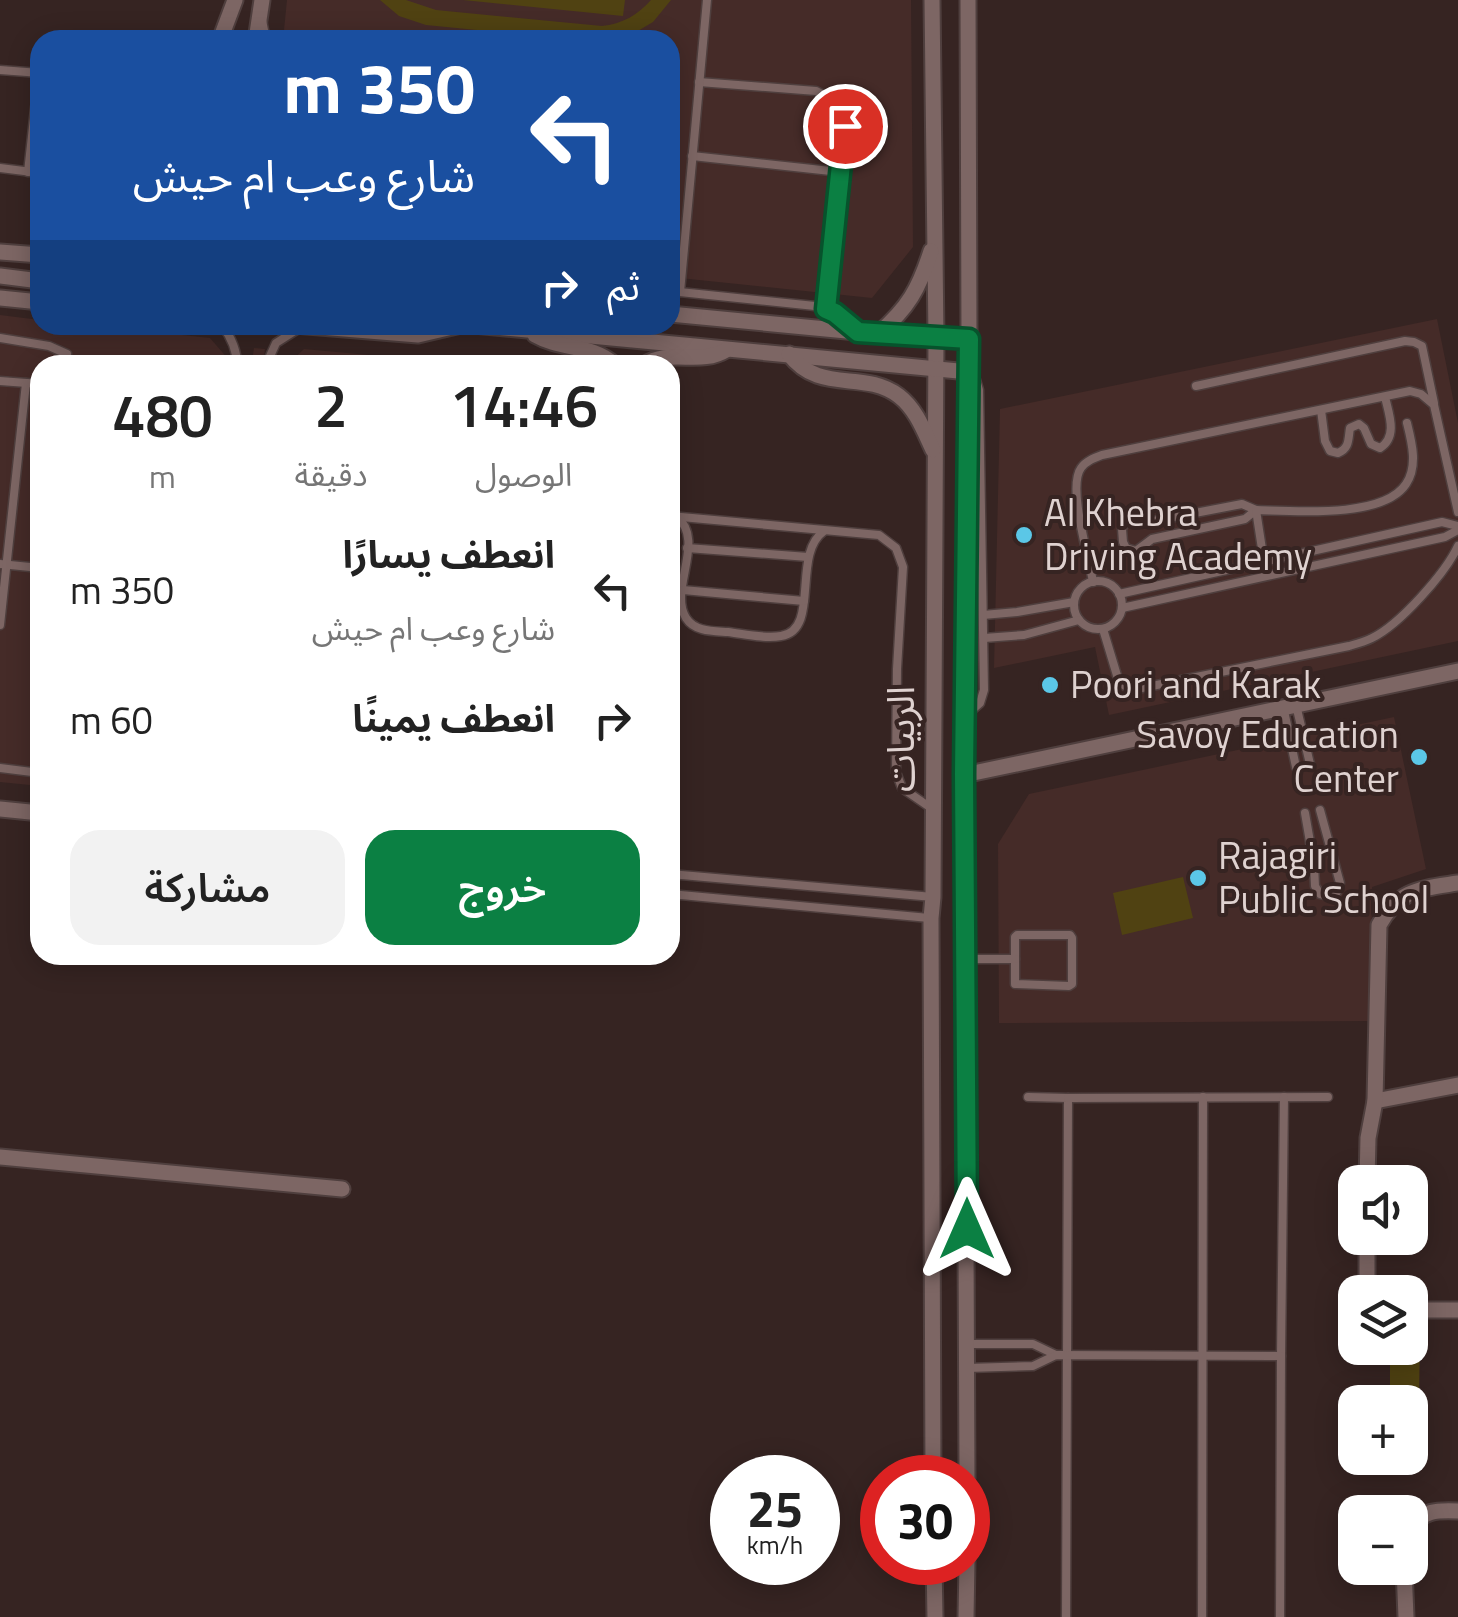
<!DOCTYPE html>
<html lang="ar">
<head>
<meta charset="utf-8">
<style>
  :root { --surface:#fff; --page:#f2f2f2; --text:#222; --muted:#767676; --accent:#0b8043 }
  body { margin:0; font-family:"Titillium Web","Noto Sans Arabic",sans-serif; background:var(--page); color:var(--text); direction:rtl; height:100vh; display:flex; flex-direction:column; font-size:38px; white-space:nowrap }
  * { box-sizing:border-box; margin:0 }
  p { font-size:32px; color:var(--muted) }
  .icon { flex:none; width:55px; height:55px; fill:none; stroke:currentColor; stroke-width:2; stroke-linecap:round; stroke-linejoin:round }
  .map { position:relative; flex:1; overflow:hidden; direction:ltr }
  .drawer { position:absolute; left:30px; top:355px; width:650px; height:610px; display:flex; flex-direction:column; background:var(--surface); border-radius:30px; box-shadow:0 5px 25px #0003; direction:rtl }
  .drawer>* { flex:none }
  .hud { position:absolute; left:30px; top:30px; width:650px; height:305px; border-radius:30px; box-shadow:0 5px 25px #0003; direction:rtl; background:#1a4fa0; color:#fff; overflow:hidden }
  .tools { position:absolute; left:1338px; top:1165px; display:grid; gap:20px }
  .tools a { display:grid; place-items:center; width:90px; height:90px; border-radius:20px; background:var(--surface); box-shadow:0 5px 25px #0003; font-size:50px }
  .speed { position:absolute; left:710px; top:1455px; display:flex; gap:20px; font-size:50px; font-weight:700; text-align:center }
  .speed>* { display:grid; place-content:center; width:130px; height:130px; border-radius:50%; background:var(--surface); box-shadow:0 5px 25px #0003; line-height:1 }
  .speed small { font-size:25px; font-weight:400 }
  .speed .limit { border:15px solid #d22; background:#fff; color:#111 }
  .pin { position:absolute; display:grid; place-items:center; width:85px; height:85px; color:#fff; margin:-42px; border:5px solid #fff; border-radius:50%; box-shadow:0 2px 10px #0007 }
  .me { position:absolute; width:110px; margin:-55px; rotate:0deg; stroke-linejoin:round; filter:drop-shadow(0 0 8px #0008) }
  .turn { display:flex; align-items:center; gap:35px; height:210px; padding:0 40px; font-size:45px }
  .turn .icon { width:130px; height:130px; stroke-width:2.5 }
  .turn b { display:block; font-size:70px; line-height:85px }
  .then { display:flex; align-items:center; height:95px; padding:0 40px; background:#0003; gap:20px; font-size:38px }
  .eta { display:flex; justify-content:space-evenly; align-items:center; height:170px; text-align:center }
  .eta b { font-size:60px; font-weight:600; line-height:70px }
  .action { display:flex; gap:20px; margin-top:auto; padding:20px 40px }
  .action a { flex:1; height:115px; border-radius:30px; background:var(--accent); color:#fff; font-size:40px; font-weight:600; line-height:115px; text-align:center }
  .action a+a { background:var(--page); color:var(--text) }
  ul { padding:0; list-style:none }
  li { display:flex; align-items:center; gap:30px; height:130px; padding:0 40px }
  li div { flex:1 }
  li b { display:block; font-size:38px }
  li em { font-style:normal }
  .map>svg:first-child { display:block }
  .built { fill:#452b28 }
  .green { fill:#504212 }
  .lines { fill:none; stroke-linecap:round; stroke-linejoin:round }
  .service-casing { stroke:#4f3f3e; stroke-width:11 }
  .minor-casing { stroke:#4f3f3e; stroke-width:19 }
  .service { stroke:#7d6664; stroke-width:8 }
  .minor { stroke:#7d6664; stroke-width:15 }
  .route-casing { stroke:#07532c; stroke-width:25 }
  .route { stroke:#0b8043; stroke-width:18 }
  .poi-dot { fill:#5bc7e7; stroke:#362422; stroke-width:4 }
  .labels { text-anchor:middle; stroke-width:8; stroke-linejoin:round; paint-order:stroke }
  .poi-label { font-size:38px; fill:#dfd2d0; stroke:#362422; text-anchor:start }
  .street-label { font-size:38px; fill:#dfd2d0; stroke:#362422 }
</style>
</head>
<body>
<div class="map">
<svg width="1458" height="1617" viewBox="0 0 1458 1617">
  <rect width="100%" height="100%" fill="#362422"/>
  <g class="built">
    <polygon points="287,0 911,0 913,247 872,298 670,277 670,40 283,40"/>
    <polygon points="0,315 40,320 40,325 89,325 210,338 229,360 252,361 254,348 265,349 263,363 275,365 40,365 40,786 0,782"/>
    <polygon points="1437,319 1458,423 1458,641 1109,715 1095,647 994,668 1000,409"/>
    <polygon points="304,349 444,362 450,355 555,365 287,365"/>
    <polygon points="1394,717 1426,869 1372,887 1371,1021 999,1023 998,844 1029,794"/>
  </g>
  <g class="green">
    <path d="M380 0H406L436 10 602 26C622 24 638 15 651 0H671L653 22 631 35 618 40H578L426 25 399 16Z"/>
    <polygon points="463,0 625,0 623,16"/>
    <polygon points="1183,877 1193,918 1122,935 1113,893"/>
    <polygon points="1410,1336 1420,1336 1419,1399 1390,1398 1390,1348 1410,1348"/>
  </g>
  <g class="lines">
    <g class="service-casing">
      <g id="service">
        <polyline points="262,20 266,40"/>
        <polyline points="0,70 40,73"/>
        <path d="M699 82 816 91C836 100 845 114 844 135L826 309"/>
        <polyline points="692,156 840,172"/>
        <polyline points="0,168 40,173"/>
        <polyline points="28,172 39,73"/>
        <polyline points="670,291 815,306 835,313 855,329"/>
        <polyline points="680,292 707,0"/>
        <path d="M222 325C231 337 237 349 237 365"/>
        <polyline points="0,338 49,346 67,354"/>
        <polyline points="266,365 276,343 298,329"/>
        <polyline points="0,381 40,384"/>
        <polyline points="1196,386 1405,341 1414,342 1422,346 1434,403"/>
        <path d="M1321 410 1325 441 1330 451 1338 453C1350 448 1348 439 1350 428L1359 424 1364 428 1371 444 1380 448C1398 437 1389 414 1385 397"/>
        <polygon points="1242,504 1256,510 1245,519 1152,539 1136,551 1126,548 1123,542 1122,529 1126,521 1130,519 1148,522"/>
        <polyline points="670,516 879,535 896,548 903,567 897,669 896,772 902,788 931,808"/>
        <path d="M676 516C707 540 668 590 686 618 695 632 713 631 728 632 744 634 765 639 781 636 821 630 791 554 824 531"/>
        <polyline points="687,548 808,557"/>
        <path d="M1264 562 1256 510C1293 511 1383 519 1406 484 1418 466 1412 443 1407 423"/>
        <polyline points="0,564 40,568"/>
        <circle cx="1098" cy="605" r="24"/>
        <path d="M1093 582C1089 557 1067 487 1081 468 1086 461 1094 458 1102 455L1410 391 1421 394 1434 405 1458 512"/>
        <polyline points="683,590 804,601"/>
        <polyline points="1119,594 1442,522 1458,526"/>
        <polyline points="1122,608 1445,537 1458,530"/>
        <polyline points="983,615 1017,612 1074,602"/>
        <polyline points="0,625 26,383"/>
        <path d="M1103 629 1119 682 1127 687 1137 689 1349 646C1356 644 1364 642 1372 638 1399 625 1445 574 1458 546"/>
        <polyline points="984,638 1024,635 1079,620"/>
        <polyline points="1296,705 1310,764"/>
        <polyline points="1283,706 1296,767"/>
        <polyline points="964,717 980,703 984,690 979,390 976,380 970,372"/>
        <polyline points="0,768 40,773"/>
        <polyline points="1305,813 1314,865 1315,886 1320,894 1328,896 1337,892 1340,883 1320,810"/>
        <polyline points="670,874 933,897"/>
        <polyline points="670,894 929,918"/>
        <polygon points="1017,935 1070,935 1072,938 1072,984 1069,986 1015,984 1015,937"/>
        <polyline points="965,959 1015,959"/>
        <polyline points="1028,1097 1068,1098 1066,1617"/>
        <polyline points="1068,1098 1328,1097"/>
        <polyline points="968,1344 1033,1344 1056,1355"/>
        <polyline points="1281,1356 1284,1097"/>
        <polyline points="967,1368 1033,1366 1056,1355 1281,1356 1280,1617"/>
        <polyline points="1202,1617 1203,1097"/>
      </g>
    </g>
    <g class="minor-casing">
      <g id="minor">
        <polyline points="932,0 936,338 933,897 931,918 933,1478"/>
        <polyline points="220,40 235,0"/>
        <polyline points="256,40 262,0"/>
        <polyline points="0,252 40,255"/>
        <polyline points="0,276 40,281"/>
        <polyline points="0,298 40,302"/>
        <polyline points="670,314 878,334 969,339"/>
        <polyline points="295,325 418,335 461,325"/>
        <polyline points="474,325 969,372"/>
        <path d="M878 334C908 308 919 289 931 251"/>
        <path d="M535 335C561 350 592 344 615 365"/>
        <path d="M789 354C820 395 863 369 899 396 916 409 924 431 933 450"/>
        <path d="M644 365C670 348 700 366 726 350"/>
        <polyline points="964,775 1458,671"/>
        <polyline points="0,809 40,813"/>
        <polyline points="1375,1101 1458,1085"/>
        <polyline points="0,1157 342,1189"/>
        <path d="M1367 1182 1368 1138 1375 1101 1379 925C1399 889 1420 889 1458 883"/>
        <polyline points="1367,1292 1367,1238"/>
        <polyline points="1410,1310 1458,1310"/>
        <polyline points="967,1478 964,775 969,339 968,0"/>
        <path d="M1410 1529C1422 1510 1437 1510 1458 1511"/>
        <polyline points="934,1562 935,1617"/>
        <polyline points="1404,1568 1406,1617"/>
        <polyline points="966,1617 967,1562"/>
      </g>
    </g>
    <use href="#service" class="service"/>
    <use href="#minor" class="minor"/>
  </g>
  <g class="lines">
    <g class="route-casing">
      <polyline id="route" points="845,126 826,309 835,313 858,332 969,339 964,774 967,1229"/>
    </g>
    <use href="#route" class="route"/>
  </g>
  <g class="poi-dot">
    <circle cx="1024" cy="535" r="10"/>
    <circle cx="1050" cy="685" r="10"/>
    <circle cx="1419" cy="757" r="10"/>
    <circle cx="1198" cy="878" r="10"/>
  </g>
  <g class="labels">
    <g class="poi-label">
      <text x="1044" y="526">Al Khebra<tspan x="1044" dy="44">Driving Academy</tspan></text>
      <text x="1070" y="698">Poori and Karak</text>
      <text x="1399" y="748" text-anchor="end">Savoy Education<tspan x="1399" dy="44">Center</tspan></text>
      <text x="1218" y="869">Rajagiri<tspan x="1218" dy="44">Public School</tspan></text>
    </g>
    <g class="street-label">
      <text transform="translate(901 739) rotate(-90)" y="13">الربيات</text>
    </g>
  </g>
</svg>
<div class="tools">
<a><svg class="icon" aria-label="sound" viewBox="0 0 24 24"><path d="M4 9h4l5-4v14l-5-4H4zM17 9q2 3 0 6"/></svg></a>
<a><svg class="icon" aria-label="layers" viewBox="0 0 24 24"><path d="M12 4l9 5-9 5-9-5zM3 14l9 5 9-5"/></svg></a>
<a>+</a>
<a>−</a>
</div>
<div class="speed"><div>25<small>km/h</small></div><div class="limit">30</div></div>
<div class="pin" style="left:845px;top:126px;background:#d93025"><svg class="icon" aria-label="arrive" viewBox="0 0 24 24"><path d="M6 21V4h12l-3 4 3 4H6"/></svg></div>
<svg class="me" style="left:967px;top:1229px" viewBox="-20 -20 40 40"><path d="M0-17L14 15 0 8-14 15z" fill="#0b8043" stroke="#fff" stroke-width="4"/></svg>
<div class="hud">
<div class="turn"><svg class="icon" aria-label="left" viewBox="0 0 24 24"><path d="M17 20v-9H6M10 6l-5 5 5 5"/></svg><div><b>350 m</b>شارع وعب ام حيش</div></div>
<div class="then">ثم<svg class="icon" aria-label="right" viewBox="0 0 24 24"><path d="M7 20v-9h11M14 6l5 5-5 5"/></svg></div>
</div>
<section class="drawer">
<div class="eta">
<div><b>14:46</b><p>الوصول</p></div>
<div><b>2</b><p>دقيقة</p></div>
<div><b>480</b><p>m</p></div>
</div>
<ul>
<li><svg class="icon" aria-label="left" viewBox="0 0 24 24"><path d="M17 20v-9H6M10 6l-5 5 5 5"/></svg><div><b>انعطف يسارًا</b><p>شارع وعب ام حيش</p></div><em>350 m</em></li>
<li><svg class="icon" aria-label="right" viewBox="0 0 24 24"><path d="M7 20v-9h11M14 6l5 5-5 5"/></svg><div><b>انعطف يمينًا</b></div><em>60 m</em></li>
</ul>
<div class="action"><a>خروج</a><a>مشاركة</a></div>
</section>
</div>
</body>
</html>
